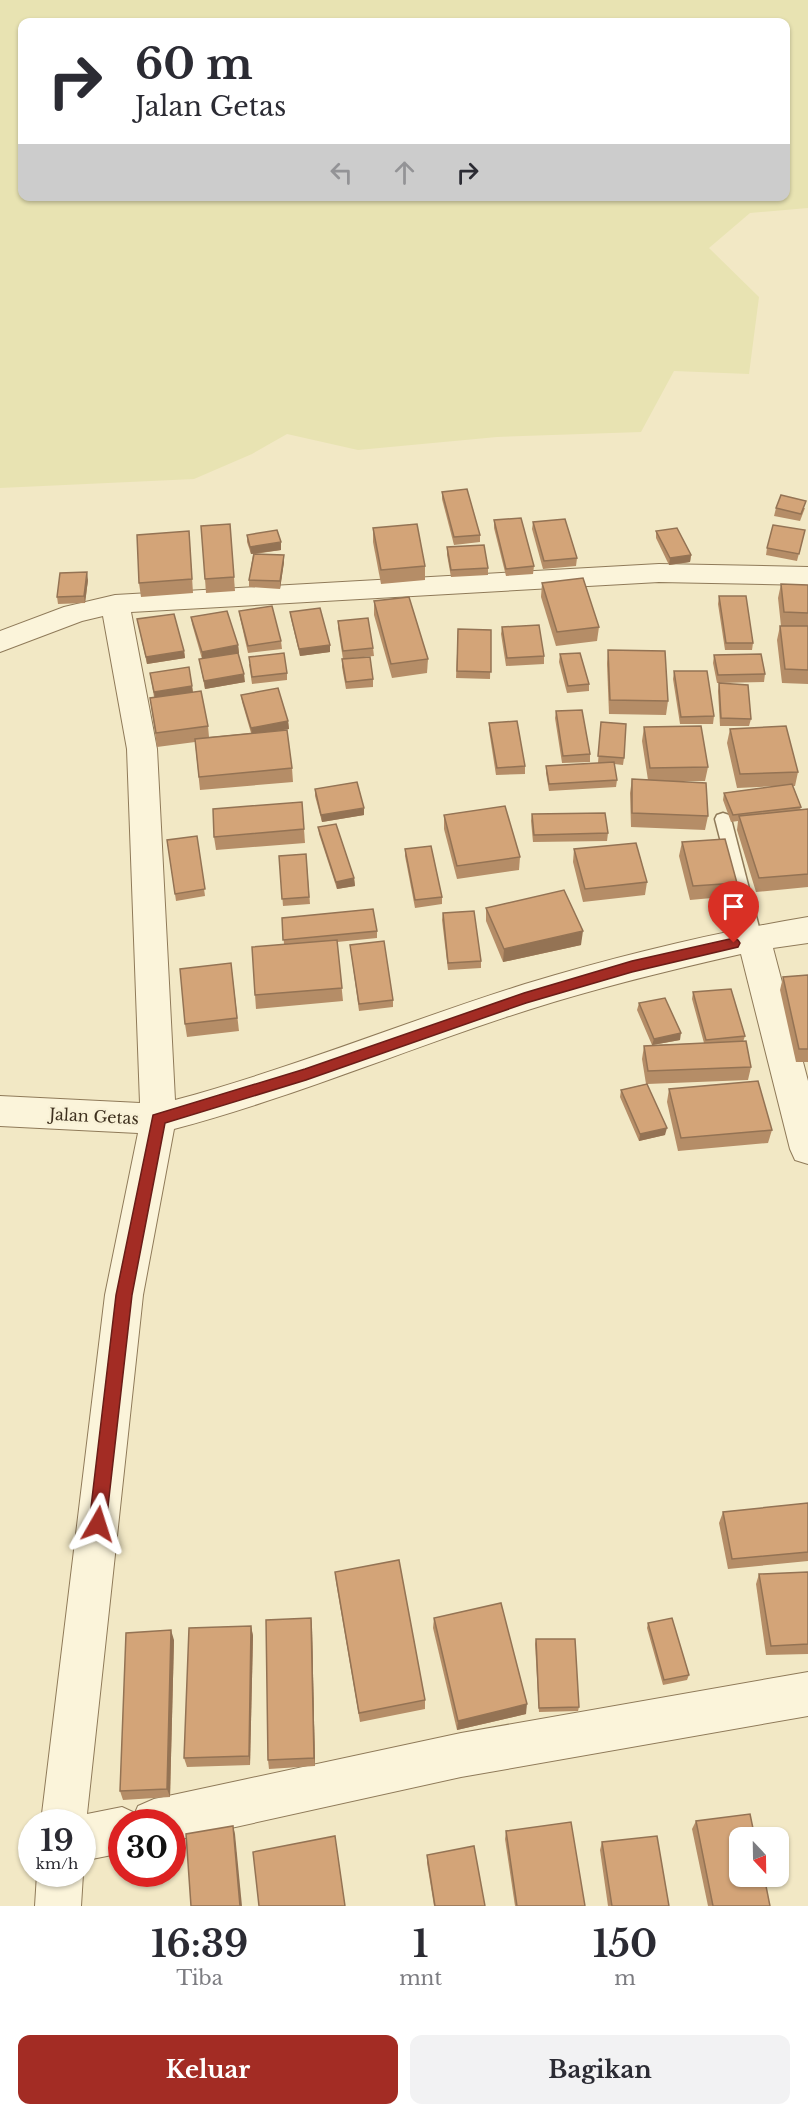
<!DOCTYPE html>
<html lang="id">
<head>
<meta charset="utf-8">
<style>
  :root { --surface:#fff; --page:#f2f2f3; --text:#2b2b33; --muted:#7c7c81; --accent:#a32c24 }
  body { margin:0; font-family:"Libre Baskerville",serif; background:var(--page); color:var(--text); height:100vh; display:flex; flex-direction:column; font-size:22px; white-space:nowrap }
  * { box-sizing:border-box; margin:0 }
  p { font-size:20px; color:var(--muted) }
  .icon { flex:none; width:33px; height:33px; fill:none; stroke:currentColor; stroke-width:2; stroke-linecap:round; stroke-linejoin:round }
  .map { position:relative; height:1906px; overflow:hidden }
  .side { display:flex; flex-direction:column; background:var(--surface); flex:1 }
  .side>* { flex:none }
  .hud { position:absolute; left:18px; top:18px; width:772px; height:183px; border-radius:12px; box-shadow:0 2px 4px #0004; background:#fff; color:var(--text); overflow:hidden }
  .needle { width:39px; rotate:158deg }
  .buttons { position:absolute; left:729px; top:1827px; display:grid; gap:12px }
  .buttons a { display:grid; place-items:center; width:60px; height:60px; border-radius:12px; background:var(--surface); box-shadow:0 2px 4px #0004; font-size:30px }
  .speed { position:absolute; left:18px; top:1809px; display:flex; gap:12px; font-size:30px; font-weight:700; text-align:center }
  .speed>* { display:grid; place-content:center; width:78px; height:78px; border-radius:50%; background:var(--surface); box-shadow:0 2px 4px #0004; line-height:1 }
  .speed small { font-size:15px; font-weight:400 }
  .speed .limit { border:9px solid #d22; background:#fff; color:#111 }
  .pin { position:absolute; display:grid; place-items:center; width:51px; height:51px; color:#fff; margin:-62px -26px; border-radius:50% 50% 50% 0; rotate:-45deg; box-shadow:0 0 6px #0007 }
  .pin .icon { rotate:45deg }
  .me { position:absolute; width:66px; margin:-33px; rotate:6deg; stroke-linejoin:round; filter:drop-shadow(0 0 4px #0008) }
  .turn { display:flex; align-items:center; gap:21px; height:126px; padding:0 18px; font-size:27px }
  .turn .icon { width:78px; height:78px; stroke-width:2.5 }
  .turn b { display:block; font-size:42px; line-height:51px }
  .lanes { display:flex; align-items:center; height:57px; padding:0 18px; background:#0003; justify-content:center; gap:30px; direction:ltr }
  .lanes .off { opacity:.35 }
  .eta { display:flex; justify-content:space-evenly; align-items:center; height:102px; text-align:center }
  .eta b { font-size:36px; font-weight:700; line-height:42px }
  .button { display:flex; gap:12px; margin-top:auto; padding:12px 18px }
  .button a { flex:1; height:69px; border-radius:12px; background:var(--accent); color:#fff; font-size:24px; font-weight:700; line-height:69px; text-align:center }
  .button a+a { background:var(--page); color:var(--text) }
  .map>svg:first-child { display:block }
  .farmland { fill:#e8e3b2; fill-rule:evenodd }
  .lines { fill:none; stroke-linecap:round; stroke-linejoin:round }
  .service-casing { stroke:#8f7a59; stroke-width:3 }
  .minor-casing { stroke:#8f7a59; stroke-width:2 }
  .service { fill:#fbf4da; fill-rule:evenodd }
  .minor { fill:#fbf4da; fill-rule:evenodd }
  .wall { fill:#b58d67 }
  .shaded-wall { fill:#947354 }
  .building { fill:#d3a478; stroke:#947354; stroke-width:1.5 }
  .route { fill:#a32c24; stroke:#6a1d17; stroke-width:1.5 }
  .labels { text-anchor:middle; stroke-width:5; stroke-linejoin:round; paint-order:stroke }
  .street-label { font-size:16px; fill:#3e301e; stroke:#f8f1d6 }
</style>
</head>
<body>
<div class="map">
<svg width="808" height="1906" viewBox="0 0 808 1906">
  <rect width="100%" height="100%" fill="#f2e8c5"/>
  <path class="farmland" d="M0 0H808V208L750 213 709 248 759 297 749 374 674 371 641 432 497 437 358 450 287 434 252 454 194 479 0 488ZM22 22H786V196H22Z"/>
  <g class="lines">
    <g class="service-casing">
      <polygon id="service" points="723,813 729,815 731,819 762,939 760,943 754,945 748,943 746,939 715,819 717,815"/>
    </g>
    <g class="minor-casing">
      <g id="minor">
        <path d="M659 564 808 567V585L659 582 131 612 157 749 175 1100C294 1068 407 1021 525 984 618 956 712 933 808 917V943L773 948 808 1081V1164L795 1160 790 1149 741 954C670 970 600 987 531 1009 411 1047 295 1097 174 1129L143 1295 87 1814 122 1807 135 1813 138 1806 154 1799 461 1733 808 1672V1716L461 1777 172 1841V1822H122V1853L82 1861V1822H41L105 1295 138 1133 0 1126V1096L140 1103 127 749 103 616 82 621 0 652V631L64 607 115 595Z"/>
        <polygon points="82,1873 83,1874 81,1906 35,1906 37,1874"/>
      </g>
    </g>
    <use href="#service" class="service"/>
    <use href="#minor" class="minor"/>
  </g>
  <g class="wall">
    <polygon points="442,492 480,535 480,542 454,545 442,499"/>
    <polygon points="776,508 805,508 800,521 774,516"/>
    <polygon points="494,520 534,566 533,574 506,576 494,528"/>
    <polygon points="533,522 577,558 576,566 543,569 532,529"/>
    <polygon points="230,524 235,591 206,593 205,579"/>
    <polygon points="373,528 425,566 425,580 381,584 373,542"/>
    <polygon points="805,530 797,561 766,555 767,548"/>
    <polygon points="189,531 193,593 141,597 139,583"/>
    <polygon points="656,531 691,555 690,562 669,565 656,538"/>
    <polygon points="247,535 281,550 255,554 284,555 284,562 280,589 249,587 249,580 253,554 251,554 247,542"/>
    <polygon points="447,547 488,568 488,575 451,577 447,555"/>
    <polygon points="88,580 85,603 58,604 57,597"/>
    <polygon points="542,583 599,627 597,641 556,646 541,597"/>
    <polygon points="781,584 808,585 808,684 782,683 777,640 780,626 781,626 778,598"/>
    <polygon points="719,596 753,643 752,650 725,650 718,604"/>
    <polygon points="374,601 428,659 427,673 392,678 374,615"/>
    <polygon points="239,611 281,641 282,649 248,653 240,618"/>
    <polygon points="290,612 330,652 300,656 291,619"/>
    <polygon points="191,617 238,645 239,653 223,656 245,682 205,689 199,659 202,659 192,624"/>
    <polygon points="137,619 184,651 185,658 147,664"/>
    <polygon points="338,621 373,648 374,656 343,659 338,628"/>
    <polygon points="502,627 544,656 544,664 506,666 501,634"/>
    <polygon points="458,629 491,630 490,679 456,678"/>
    <polygon points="608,650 668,701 666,715 609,714 607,664"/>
    <polygon points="560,654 589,684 589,691 567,693 559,662"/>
    <polygon points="714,655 765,674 764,682 717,683 713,663"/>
    <polygon points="342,659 373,679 373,687 346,689 342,667"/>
    <polygon points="249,664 287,673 287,680 252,684"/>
    <polygon points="674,671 714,716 713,724 680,724 673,679"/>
    <polygon points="150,673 192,686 193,692 208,726 209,737 251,733 242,702 241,695 288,721 289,729 276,731 292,768 293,782 200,790 195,742 157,747 150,698 154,697"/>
    <polygon points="719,683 751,719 749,726 720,726 718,691"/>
    <polygon points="556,711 590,754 590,762 562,763 555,718"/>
    <polygon points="601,722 624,758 623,765 614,764 617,780 616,787 549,791 546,773 546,766 598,763"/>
    <polygon points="489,723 525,766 525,774 496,775 489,730"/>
    <polygon points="644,727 708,767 705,781 677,781 708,816 705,830 631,827 630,793 632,779 648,780 642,741"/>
    <polygon points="730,729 798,772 795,786 793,786 801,807 800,810 808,809 808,887 756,892 737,830 738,821 731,822 723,800 724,793 777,786 737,788 727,743"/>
    <polygon points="315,789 364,815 322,822 315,796"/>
    <polygon points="532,814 608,833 607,841 533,842 531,821"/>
    <polygon points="444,815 520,857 519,870 457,879 444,829"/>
    <polygon points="318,827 354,878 355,886 337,889 319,834"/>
    <polygon points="304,829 305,843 216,850 214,837"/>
    <polygon points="197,836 205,896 176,901 167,840"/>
    <polygon points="682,842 737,883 734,896 690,900 679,856"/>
    <polygon points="405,849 442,897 442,904 415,908 405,856"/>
    <polygon points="574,849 647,882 645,895 583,902 573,862"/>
    <polygon points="306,854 310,904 283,906 279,856"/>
    <polygon points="486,908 581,945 503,962 486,921"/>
    <polygon points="443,913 481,961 481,968 448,970 442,920"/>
    <polygon points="282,918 377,931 377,938 337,942 343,1001 256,1009 255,995 284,944"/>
    <polygon points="350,945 393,1000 393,1007 359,1011"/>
    <polygon points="231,963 239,1031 187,1037 185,1024"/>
    <polygon points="808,975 808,1062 796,1062 780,990 783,977"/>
    <polygon points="693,992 745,1036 743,1042 751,1067 748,1080 647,1084 665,1135 639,1141 620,1097 621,1090 646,1084 642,1059 644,1046 652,1045 637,1010 639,1003 680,1040 653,1045 704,1043 692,999"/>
    <polygon points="669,1089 772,1130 768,1143 678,1151 667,1102"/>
    <polygon points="808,1503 808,1561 728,1569 719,1523 723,1512"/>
    <polygon points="335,1572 425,1700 425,1709 360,1722 336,1582"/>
    <polygon points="808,1572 808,1654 766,1655 756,1584 759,1574"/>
    <polygon points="311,1618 312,1627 315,1766 269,1769 268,1760"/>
    <polygon points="434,1618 526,1714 457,1730 433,1628"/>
    <polygon points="648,1623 689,1675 687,1680 663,1685 647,1628"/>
    <polygon points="251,1626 253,1636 250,1765 187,1767 184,1758"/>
    <polygon points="536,1639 579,1707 578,1711 539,1712 535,1644"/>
    <polygon points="174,1640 170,1797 123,1800 120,1791"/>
    <polygon points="696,1821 770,1906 708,1906 692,1829"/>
    <polygon points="506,1831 585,1906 515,1906 505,1839"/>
    <polygon points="602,1842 669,1906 608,1906 600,1850"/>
    <polygon points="427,1855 485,1906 434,1906 427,1863"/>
  </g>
  <g class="shaded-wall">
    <polygon points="281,542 281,550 251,554 250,547"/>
    <polygon points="284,555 284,562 280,589 280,581"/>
    <polygon points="691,555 690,562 669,565 670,558"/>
    <polygon points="87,572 88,580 85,603 84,596"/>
    <polygon points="238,645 239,653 202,659 202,652"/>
    <polygon points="330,645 330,652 300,656 299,649"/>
    <polygon points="184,651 185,658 147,664 146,657"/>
    <polygon points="244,674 245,682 205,689 204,681"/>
    <polygon points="192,686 193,694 155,699 154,692"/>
    <polygon points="288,721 289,729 252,735 251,728"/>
    <polygon points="364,808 364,815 322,822 321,815"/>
    <polygon points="354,878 355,886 337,889 336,882"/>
    <polygon points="583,931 581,945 503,962 504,949"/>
    <polygon points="681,1033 680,1040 652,1045 654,1039"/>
    <polygon points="667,1128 665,1135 639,1141 640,1134"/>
    <polygon points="311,1618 312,1627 315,1766 314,1758"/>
    <polygon points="251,1626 253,1636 250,1765 249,1756"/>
    <polygon points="171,1630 174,1640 170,1797 167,1789"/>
    <polygon points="527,1704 526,1714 457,1730 458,1721"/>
    <polygon points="233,1826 235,1834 242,1906 240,1906"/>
  </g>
  <g class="building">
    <polygon points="467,489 480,535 454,537 442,492"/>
    <polygon points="781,495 806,501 801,514 776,508"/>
    <polygon points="521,518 534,566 506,569 494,520"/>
    <polygon points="565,519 577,558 544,561 533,522"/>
    <polygon points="230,524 234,577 205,579 201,526"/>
    <polygon points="417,524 425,566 381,570 373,528"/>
    <polygon points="773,525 805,530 799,554 767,548"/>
    <polygon points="677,528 691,555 670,558 656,531"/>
    <polygon points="277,530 281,542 250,547 247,535"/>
    <polygon points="189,531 192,579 139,583 137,535"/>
    <polygon points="484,545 488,568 451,570 447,547"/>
    <polygon points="254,554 284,555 280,581 249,580"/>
    <polygon points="87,572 84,596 57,597 60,573"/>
    <polygon points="583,578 599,627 557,632 542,583"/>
    <polygon points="781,584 808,585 808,613 784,612"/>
    <polygon points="719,596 746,596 753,643 726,643"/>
    <polygon points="409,597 428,659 391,664 374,601"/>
    <polygon points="272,606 281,641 248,646 239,611"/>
    <polygon points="320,608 330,645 299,649 290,612"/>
    <polygon points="227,611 238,645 202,652 191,617"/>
    <polygon points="174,614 184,651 146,657 137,619"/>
    <polygon points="368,618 373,648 343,651 338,621"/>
    <polygon points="539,625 544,656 507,658 502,627"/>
    <polygon points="780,626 808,626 808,670 785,669"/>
    <polygon points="458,629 491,630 491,672 457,671"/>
    <polygon points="608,650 665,651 668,701 610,700"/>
    <polygon points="238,653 244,674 204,681 199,659"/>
    <polygon points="284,653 287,673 252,677 249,657"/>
    <polygon points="580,653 589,684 568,686 560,654"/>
    <polygon points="761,654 765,674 718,675 714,655"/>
    <polygon points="370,657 373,679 346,682 342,659"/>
    <polygon points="189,667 192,686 154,692 150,673"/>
    <polygon points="674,671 707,671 714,716 681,717"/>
    <polygon points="719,683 748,685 751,719 721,718"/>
    <polygon points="278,688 288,721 251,728 241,695"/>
    <polygon points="201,691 208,726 156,733 150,698"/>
    <polygon points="582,710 590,754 563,756 556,711"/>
    <polygon points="517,721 525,766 497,768 489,723"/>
    <polygon points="601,722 626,724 624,758 598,756"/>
    <polygon points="701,726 708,767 650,768 644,727"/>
    <polygon points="786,726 798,772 740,774 730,729"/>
    <polygon points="287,730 292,768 199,777 195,739"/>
    <polygon points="614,762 617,780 549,784 546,766"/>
    <polygon points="632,779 706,783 708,816 632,813"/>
    <polygon points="357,782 364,808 321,815 315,789"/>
    <polygon points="792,784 801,807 733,815 724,793"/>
    <polygon points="302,802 304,829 214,837 213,809"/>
    <polygon points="505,806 520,857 457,866 444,815"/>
    <polygon points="808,809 808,874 759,878 739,816"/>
    <polygon points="605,813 608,833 534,835 532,814"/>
    <polygon points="336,824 354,878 336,882 318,827"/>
    <polygon points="197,836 205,889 175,894 167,840"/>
    <polygon points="725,839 737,883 693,886 682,842"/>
    <polygon points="636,843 647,882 585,889 574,849"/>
    <polygon points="431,846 442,897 415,900 405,849"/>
    <polygon points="306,854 309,897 282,899 279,856"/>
    <polygon points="564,890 583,931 504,949 486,908"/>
    <polygon points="373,909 377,931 283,940 282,918"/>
    <polygon points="474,911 481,961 448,963 443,913"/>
    <polygon points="337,940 342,988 255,995 252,947"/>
    <polygon points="384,941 393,1000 359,1004 350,945"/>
    <polygon points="231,963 237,1018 185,1024 180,969"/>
    <polygon points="808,975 808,1049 799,1049 783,977"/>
    <polygon points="731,989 745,1036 706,1040 693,992"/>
    <polygon points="665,998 681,1033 654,1039 639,1003"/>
    <polygon points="746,1041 751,1067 648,1071 644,1046"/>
    <polygon points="758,1081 772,1130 681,1138 669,1089"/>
    <polygon points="647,1084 667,1128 640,1134 621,1090"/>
    <polygon points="808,1503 808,1552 732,1559 723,1512"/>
    <polygon points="399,1560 425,1700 359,1713 335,1572"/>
    <polygon points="808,1572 808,1644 771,1646 759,1574"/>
    <polygon points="501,1603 527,1704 458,1721 434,1618"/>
    <polygon points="311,1618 314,1758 268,1760 266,1620"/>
    <polygon points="672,1618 689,1675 664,1680 648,1623"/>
    <polygon points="251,1626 249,1756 184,1758 189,1628"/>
    <polygon points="171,1630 167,1789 120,1791 126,1633"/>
    <polygon points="536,1639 575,1639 579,1707 539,1708"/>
    <polygon points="750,1814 755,1838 740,1838 740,1876 764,1876 770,1906 713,1906 696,1821"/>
    <polygon points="571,1822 585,1906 517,1906 506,1831"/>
    <polygon points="233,1826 240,1906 191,1906 186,1834"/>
    <polygon points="335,1836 345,1906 259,1906 253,1852"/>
    <polygon points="657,1836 669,1906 612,1906 602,1842"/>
    <polygon points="474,1846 485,1906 435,1906 427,1855"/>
  </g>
  <polygon class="route" points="734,938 738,940 740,943 738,947 632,972 526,1003 306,1080 165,1123 132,1295 106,1524 104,1530 98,1532 92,1530 89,1524 116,1295 153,1115 305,1069 524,993 632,961"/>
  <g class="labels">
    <g class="street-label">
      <text transform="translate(94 1116) rotate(3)" y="6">Jalan Getas</text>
    </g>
  </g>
</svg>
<div class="buttons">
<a><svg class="needle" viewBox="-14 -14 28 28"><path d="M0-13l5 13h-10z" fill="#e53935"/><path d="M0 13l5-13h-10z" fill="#7c7c81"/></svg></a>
</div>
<div class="speed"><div>19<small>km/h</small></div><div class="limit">30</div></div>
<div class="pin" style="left:734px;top:943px;background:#d93025"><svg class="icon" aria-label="arrive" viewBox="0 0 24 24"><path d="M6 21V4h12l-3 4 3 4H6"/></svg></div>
<svg class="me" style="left:98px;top:1524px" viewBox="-20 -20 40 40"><path d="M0-17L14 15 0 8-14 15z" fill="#a32c24" stroke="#fff" stroke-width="4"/></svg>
<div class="hud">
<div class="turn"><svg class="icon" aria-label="right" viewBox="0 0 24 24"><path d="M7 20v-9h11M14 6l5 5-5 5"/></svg><div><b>60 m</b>Jalan Getas</div></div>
<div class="lanes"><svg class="icon off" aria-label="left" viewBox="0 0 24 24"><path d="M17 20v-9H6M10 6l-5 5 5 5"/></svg><svg class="icon off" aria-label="ahead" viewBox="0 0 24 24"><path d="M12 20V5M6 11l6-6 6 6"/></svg><svg class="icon" aria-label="right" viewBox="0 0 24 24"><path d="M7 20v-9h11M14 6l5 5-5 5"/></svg></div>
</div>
</div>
<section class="side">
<div class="eta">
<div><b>16:39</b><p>Tiba</p></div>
<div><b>1</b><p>mnt</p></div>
<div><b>150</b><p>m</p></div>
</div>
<div class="button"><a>Keluar</a><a>Bagikan</a></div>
</section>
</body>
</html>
